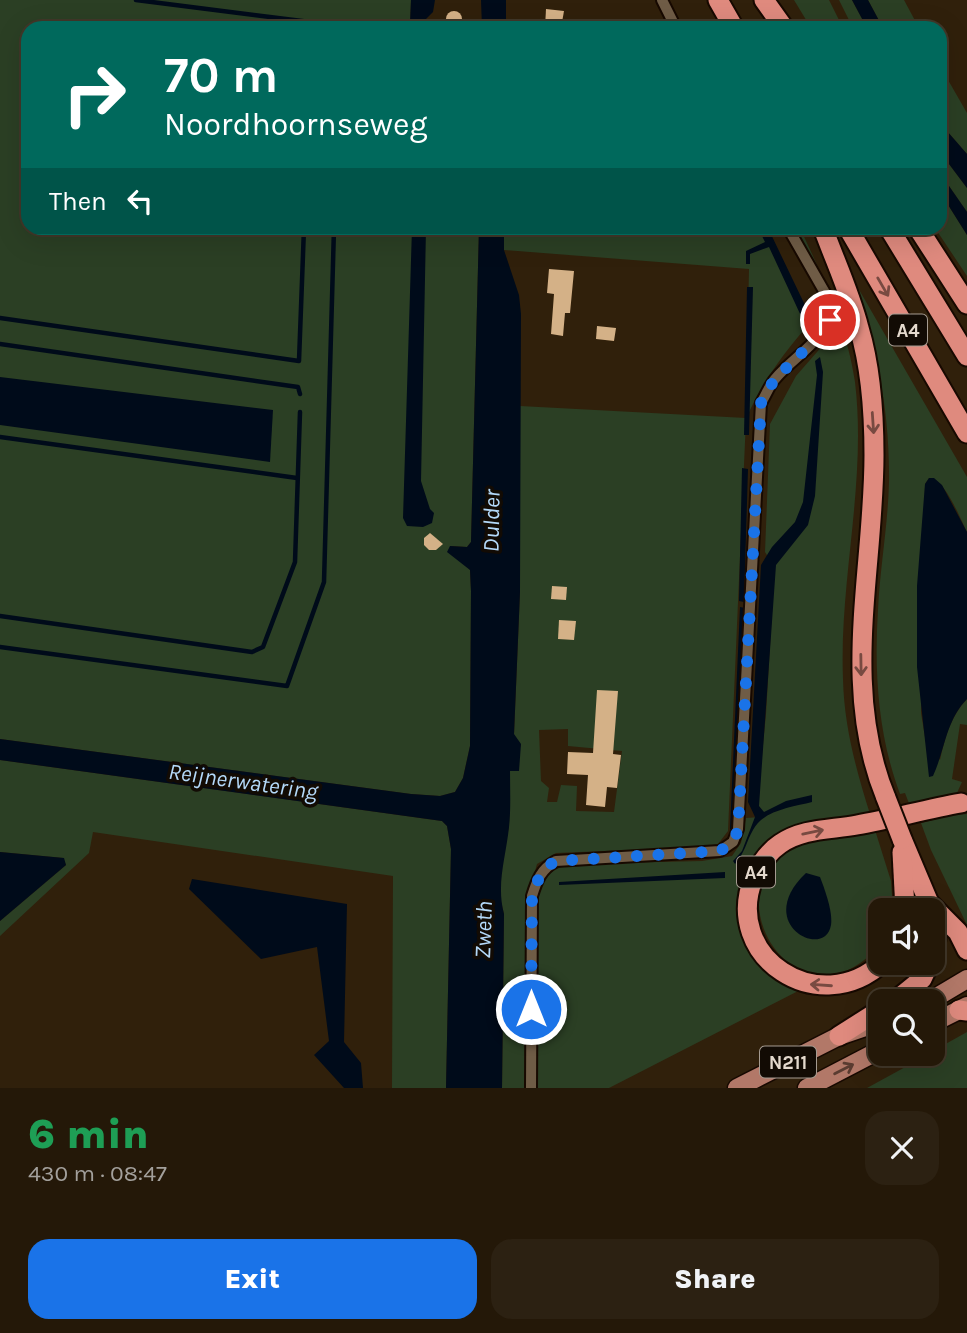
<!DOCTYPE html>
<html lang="en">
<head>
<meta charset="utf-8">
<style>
  :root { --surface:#241808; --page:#2c2112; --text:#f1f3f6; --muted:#a3a09c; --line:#413729; --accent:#1a73e8 }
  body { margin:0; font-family:Karla,sans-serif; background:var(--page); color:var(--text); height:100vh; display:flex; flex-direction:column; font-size:26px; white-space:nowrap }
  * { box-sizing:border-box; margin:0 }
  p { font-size:23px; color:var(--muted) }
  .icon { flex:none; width:38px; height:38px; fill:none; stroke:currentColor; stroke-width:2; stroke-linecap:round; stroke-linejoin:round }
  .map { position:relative; height:1088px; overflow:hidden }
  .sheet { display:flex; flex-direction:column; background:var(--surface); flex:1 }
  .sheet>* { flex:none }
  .banner { position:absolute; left:21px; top:21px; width:926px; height:214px; border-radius:21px; box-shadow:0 7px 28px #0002,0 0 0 2px var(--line); background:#00695c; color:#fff; overflow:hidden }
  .controls { position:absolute; left:868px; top:898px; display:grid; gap:14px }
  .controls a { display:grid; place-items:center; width:77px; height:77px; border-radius:14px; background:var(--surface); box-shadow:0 7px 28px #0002,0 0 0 2px var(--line); font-size:35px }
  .pin { position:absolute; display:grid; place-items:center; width:60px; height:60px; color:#fff; margin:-30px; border:4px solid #fff; border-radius:50%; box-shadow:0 2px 7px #0007 }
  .me { position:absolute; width:77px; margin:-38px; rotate:0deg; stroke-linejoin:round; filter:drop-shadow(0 0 5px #0008) }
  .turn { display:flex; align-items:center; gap:24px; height:147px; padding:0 28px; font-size:32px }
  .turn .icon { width:91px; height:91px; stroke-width:2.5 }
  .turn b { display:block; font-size:49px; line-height:60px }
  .then { display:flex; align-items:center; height:66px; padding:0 28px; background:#0003; gap:14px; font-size:26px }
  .round { display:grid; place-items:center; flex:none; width:74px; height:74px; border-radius:21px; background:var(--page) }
  .overview { display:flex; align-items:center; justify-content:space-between; height:119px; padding:0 28px }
  h1 { font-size:42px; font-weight:800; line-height:52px; color:#1e9e55 }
  .primary-button { display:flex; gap:14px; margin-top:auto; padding:14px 28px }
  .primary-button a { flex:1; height:80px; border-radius:21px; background:var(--accent); color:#fff; font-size:28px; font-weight:800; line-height:80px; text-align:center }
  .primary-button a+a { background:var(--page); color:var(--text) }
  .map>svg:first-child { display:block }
  .green { fill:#2b3f24; fill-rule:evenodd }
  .water { fill:#000b1a }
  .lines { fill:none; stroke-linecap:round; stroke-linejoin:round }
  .stream { stroke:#000b1a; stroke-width:4.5 }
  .building { fill:#d4b187 }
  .street-casing { stroke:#170900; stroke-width:14 }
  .primary-casing { stroke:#170900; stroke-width:21 }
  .highway-casing { stroke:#170900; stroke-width:23 }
  .street { stroke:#6f5c46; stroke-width:10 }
  .primary { stroke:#b27868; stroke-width:18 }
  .highway { stroke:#df8a7e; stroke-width:19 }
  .highway-bridge-casing { stroke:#170900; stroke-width:23; stroke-linecap:butt }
  .highway-bridge { stroke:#df8a7e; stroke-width:19 }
  .oneway { stroke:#784a41 }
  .oneway2 { stroke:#5a3c31 }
  .route { stroke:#1a73e8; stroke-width:12; stroke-dasharray:0 21.6 }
  .labels { text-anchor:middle; stroke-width:7; stroke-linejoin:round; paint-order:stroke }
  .shield { fill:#120b04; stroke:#a59b91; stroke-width:2 }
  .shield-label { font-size:19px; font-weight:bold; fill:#e4d9cd }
  .water-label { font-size:23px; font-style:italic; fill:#b4d9f9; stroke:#120b04 }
</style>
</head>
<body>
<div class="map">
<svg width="967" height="1088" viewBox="0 0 967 1088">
  <rect width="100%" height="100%" fill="#30200b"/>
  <g class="green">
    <polygon points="0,0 411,0 410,28 28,28 28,228 479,228 471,542 467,547 451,546 470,570 471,591 470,746 463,778 455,792 440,796 411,794 0,739"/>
    <polygon points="794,0 829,0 843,28 811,28"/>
    <polygon points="839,0 852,0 867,28 853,28"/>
    <polygon points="868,0 904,0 919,28 883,28"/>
    <polygon points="940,66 967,113 967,154 940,123"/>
    <polygon points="940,152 967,188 967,212 940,173"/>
    <polygon points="940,192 967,235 967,276 935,228 940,228"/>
    <path d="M504 228H764L809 324C783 354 762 382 746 419L728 831 718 844 702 847 556 853 537 864 528 897 526 1088H502L504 914 500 897 502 858 509 827 510 771 521 745 514 735 520 592V406L746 418 749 269 504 250ZM568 729V746L622 751 614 812 576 811 577 786 561 785 557 802H547L549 788 541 781 539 730Z"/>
    <path d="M788 228H800C823 278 847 326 855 382 867 482 839 580 843 679 844 725 856 770 870 814L774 841 745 930 804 988 609 1088H537V911C539 884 544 869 573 864L702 861 732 856 741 843 746 818 760 817 757 807 766 714 774 578 772 563 765 552 770 424 796 376 831 336 839 314 831 312Z"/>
    <path d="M850 274 967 477V532C960 518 945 479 929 478L925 484 921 713 926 743 940 760C945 737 951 716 967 699V725L960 724 952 779 962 782 956 795 910 806 905 793 900 794C878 735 874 672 878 610 880 567 888 525 889 482 890 407 876 344 850 274Z"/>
    <polygon points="0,760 442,821 447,826 451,849 446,1088 392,1088 393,876 93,832 89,853 0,936 0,921 66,865 63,858 0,852"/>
    <polygon points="967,814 967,925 931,850 921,823 953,815"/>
    <path d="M875 830 891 881 893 910H880V945C798 1039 705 888 797 846 820 836 850 835 875 830Z"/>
    <polygon points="967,1032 967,1088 867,1088 929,1054 933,1054 933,1051"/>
  </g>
  <g class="water">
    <polygon points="411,0 435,0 433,12 422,23 410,24"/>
    <polygon points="481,0 506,0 506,28 482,28"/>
    <polygon points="852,0 868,0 883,28 867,28"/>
    <polygon points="940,123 967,154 967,188 940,152"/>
    <polygon points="940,173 967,212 967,235 940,192"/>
    <polygon points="412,228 426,228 421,481 430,509 434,513 432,523 423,527 407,526 403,518"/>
    <path d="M479 228H504V250L519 295 521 314 520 592 514 734 521 744 519 771H510C510 790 511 809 509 827 506 857 496 884 504 914L502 1088H446L451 849 447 826 442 821 0 760V739L411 794 440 796 455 792 463 778 470 746 471 591 470 570 447 552 450 546 467 547 471 542Z"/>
    <polygon points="758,228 768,228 815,326 808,331 769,247 750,254 750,264 746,264 746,251 765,242"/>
    <polygon points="747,287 753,287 749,435 744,435"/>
    <path d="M820 357 823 372 815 496 808 525 776 565 759 806 764 812 786 801 812 795V802C793 807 763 810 753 830 746 842 745 853 735 864L733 861 742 851 755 817 748 802 761 565 772 547 795 522 803 502 817 375 815 361Z"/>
    <polygon points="0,377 273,410 270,462 0,425"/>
    <polygon points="742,468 748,469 744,602 739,601"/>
    <path d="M929 478H934L942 485 967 532V699C946 720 945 750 933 776L929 777 917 667V586L925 484Z"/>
    <polygon points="740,607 745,608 734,829 730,829"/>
    <polygon points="0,852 64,858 66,865 0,921"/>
    <polygon points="725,872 725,878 559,885 559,882"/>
    <path d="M806 873 820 877C825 890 833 912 831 925 825 961 752 924 806 873Z"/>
    <polygon points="192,879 347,904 344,1042 361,1063 363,1088 344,1088 314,1055 329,1041 317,947 261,959 189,889"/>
  </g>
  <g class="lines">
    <g class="stream">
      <polyline points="136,0 310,22 310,28"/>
      <polyline points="0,318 299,361 304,228"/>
      <polyline points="0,344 298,387 300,394"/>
      <polyline points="0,437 297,478"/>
      <polyline points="0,616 252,652 263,647 295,562 300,412"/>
      <polyline points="0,647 287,686 324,582 334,228"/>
    </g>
  </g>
  <g class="building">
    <polygon points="546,9 564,11 561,28 545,28"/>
    <circle cx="454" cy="19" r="8"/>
    <polygon points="549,269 574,271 570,313 565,313 563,336 551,334 554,294 547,293"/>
    <polygon points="597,326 616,328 614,341 596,339"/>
    <polygon points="430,533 443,544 436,550 429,550 424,545 424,538"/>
    <polygon points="552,586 567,587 566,600 551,599"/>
    <polygon points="559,620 576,621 574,640 558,639"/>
    <polygon points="597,690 618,691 613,754 621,755 617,788 607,787 605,807 586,805 588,775 567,774 568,752 593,753"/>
  </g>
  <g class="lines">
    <g class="street-casing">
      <g id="street">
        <polyline points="662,0 676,28"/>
        <path d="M531 1088 532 896C537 880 541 869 556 861L720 851 733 842 738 829 761 403C766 395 769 386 775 379 798 352 825 343 832 305L788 228"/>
      </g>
    </g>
    <g class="primary-casing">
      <g id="primary">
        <polyline points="930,1001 967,979"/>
        <polyline points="933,1023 967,1006"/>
        <polyline points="737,1088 839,1036 880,1022"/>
        <polyline points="807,1088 880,1050"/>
      </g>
    </g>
    <g class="highway-casing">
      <g id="highway">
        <polyline points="718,0 734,28"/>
        <polyline points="764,0 784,28"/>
        <path d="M823 228C835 261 850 293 859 328 871 368 874 413 874 455 874 570 840 687 886 798"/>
        <polyline points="848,228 967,433"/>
        <polyline points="889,228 967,356"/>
        <polyline points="918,228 967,304"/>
        <polyline points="902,839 932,910"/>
        <polyline points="902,852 905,910"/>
        <polyline points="931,905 958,932 967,950"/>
        <polyline points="933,913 936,939 933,956"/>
        <path d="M883 962C819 1021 721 957 754 877 760 864 768 852 780 844 803 828 831 830 857 825 892 819 926 809 961 803"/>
        <polyline points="895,1001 922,979 930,962"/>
        <polyline points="959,1010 967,1011"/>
        <polyline points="839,1036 880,1010"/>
      </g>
    </g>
    <use href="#street" class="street"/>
    <use href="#primary" class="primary"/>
    <use href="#highway" class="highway"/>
    <g class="highway-bridge-casing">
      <polyline id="highway-bridge" points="886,798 902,839"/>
    </g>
    <use href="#highway-bridge" class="highway-bridge"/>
  </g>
  <defs><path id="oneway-shaft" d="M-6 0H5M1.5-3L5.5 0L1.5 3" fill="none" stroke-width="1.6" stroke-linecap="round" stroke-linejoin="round" transform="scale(1.75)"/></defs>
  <g class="oneway">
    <use href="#oneway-shaft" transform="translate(883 287) rotate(60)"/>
    <use href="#oneway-shaft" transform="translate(873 423) rotate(86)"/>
    <use href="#oneway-shaft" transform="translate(861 665) rotate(89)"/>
    <use href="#oneway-shaft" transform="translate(813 832) rotate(-12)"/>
    <use href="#oneway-shaft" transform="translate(821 985) rotate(-176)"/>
  </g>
  <use class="oneway2" href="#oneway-shaft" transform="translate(844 1069) rotate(-27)"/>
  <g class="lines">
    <path class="route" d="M531 1009 532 897C537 881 541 869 556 861L720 851 733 842 738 830 761 403 774 380 824 331 830 320"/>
  </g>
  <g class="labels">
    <g class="shield">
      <rect x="889" y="314.5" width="38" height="31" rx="5"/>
      <rect x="737" y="856.5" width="38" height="31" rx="5"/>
      <rect x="760" y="1046.5" width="56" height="31" rx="5"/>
    </g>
    <g class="shield-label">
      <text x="908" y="337">A4</text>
      <text x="756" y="879">A4</text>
      <text x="788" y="1069">N211</text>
    </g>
    <g class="water-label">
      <text transform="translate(491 521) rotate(-89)" y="8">Dulder</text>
      <text transform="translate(243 781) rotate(8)" y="8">Reijnerwatering</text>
      <text transform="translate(483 930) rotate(-88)" y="8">Zweth</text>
    </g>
  </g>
</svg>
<div class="controls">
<a><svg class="icon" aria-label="sound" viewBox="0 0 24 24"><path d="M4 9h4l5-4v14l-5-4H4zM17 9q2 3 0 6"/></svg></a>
<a><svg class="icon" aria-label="search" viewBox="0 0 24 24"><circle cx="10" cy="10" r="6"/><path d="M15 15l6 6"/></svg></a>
</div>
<div class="pin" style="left:830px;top:320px;background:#d93025"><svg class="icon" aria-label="arrive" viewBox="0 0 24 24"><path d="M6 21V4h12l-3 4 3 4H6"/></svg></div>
<svg class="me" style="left:531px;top:1009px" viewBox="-20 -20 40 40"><circle r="17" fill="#1a73e8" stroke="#fff" stroke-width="3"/><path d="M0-11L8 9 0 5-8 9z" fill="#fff"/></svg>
<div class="banner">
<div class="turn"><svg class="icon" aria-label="right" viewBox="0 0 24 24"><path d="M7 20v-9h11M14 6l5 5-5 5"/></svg><div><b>70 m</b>Noordhoornseweg</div></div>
<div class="then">Then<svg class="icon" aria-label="left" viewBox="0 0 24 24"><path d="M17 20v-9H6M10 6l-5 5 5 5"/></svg></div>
</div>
</div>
<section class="sheet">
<div class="overview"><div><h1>6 min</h1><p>430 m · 08:47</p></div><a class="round"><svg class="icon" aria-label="close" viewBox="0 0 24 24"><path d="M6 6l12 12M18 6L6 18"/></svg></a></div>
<div class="primary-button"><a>Exit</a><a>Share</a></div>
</section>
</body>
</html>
